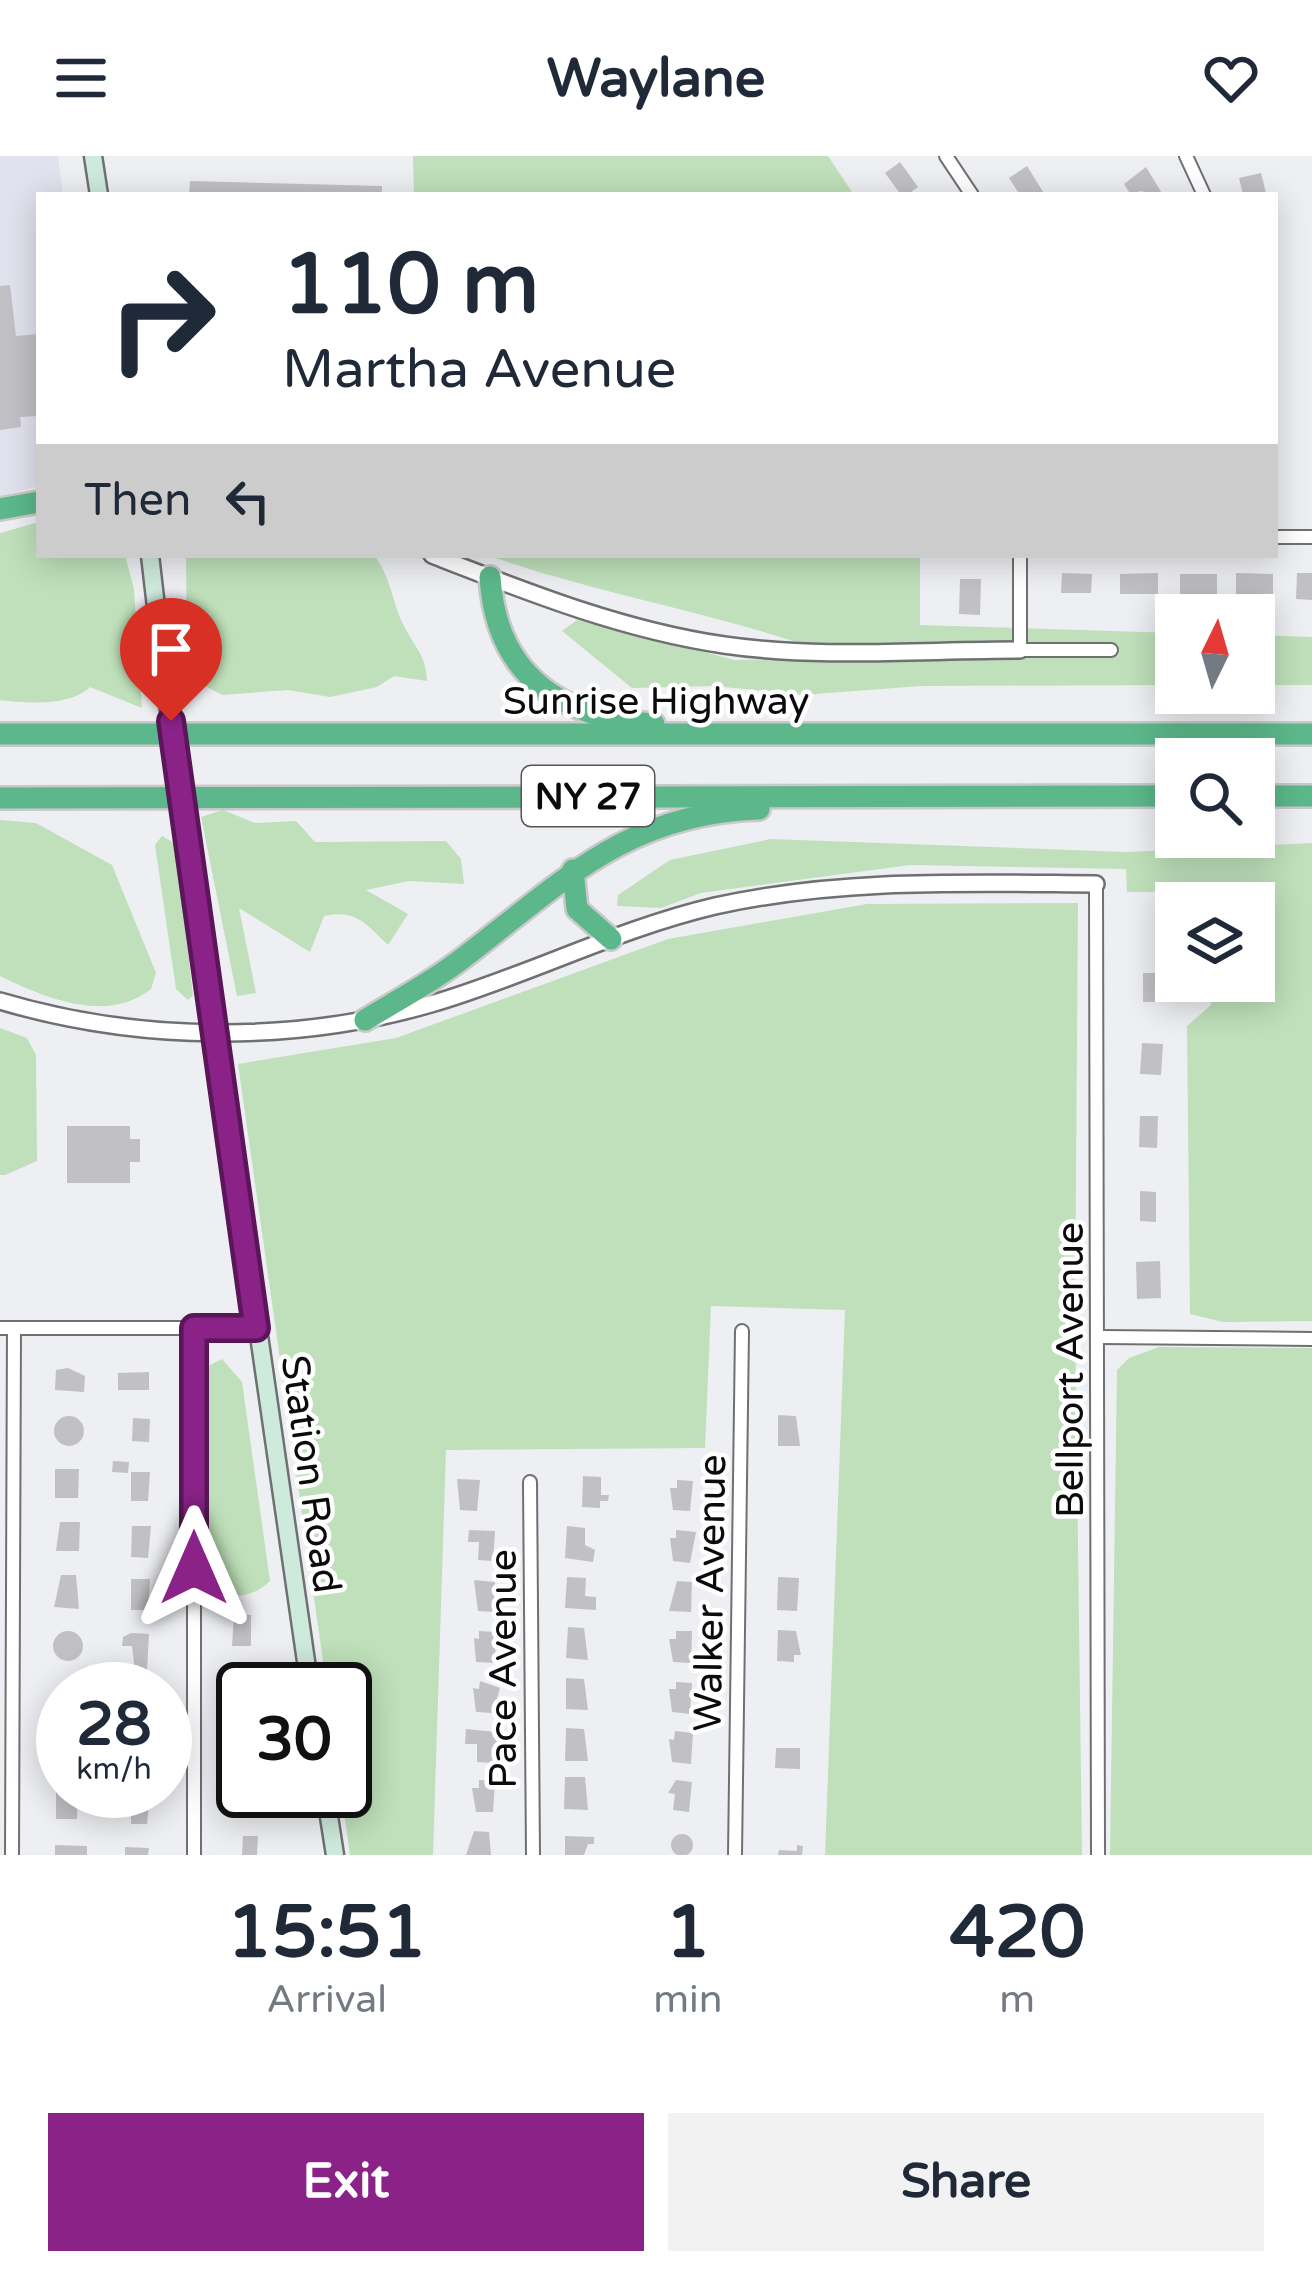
<!DOCTYPE html>
<html lang="en">
<head>
<meta charset="utf-8">
<style>
  :root { --surface:#fff; --page:#f2f2f3; --text:#1f2937; --muted:#747a83; --accent:#8a2288 }
  body { margin:0; font-family:"Varela Round",sans-serif; background:var(--page); color:var(--text); height:100vh; display:flex; flex-direction:column; font-size:45px; white-space:nowrap }
  * { box-sizing:border-box; margin:0 }
  p { font-size:39px; color:var(--muted) }
  .icon { flex:none; width:66px; height:66px; fill:none; stroke:currentColor; stroke-width:2; stroke-linecap:round; stroke-linejoin:round }
  .map { position:relative; height:1699px; overflow:hidden }
  .details { display:flex; flex-direction:column; background:var(--surface); flex:1 }
  .details>* { flex:none }
  .guide { position:absolute; left:36px; top:36px; width:1242px; height:366px; border-radius:0px; box-shadow:0 6px 30px #0003; background:#fff; color:var(--text); overflow:hidden }
  .needle { width:78px; rotate:5deg }
  .fabs { position:absolute; left:1155px; top:438px; display:grid; gap:24px }
  .fabs a { display:grid; place-items:center; width:120px; height:120px; border-radius:0px; background:var(--surface); box-shadow:0 6px 30px #0003; font-size:60px }
  .speed { position:absolute; left:36px; top:1506px; display:flex; gap:24px; font-size:60px; font-weight:700; text-align:center }
  .speed>* { display:grid; place-content:center; width:156px; height:156px; border-radius:50%; background:var(--surface); box-shadow:0 6px 30px #0003; line-height:1 }
  .speed small { font-size:30px; font-weight:400 }
  .speed .limit { border:6px solid #111; border-radius:18px; background:#fff; color:#111 }
  .pin { position:absolute; display:grid; place-items:center; width:102px; height:102px; color:#fff; margin:-123px -51px; border-radius:50% 50% 50% 0; rotate:-45deg; box-shadow:0 0 12px #0007 }
  .pin .icon { rotate:45deg }
  .me { position:absolute; width:132px; margin:-66px; rotate:0deg; stroke-linejoin:round; filter:drop-shadow(0 0 9px #0008) }
  .turn { display:flex; align-items:center; gap:42px; height:252px; padding:0 48px; font-size:54px }
  .turn .icon { width:156px; height:156px; stroke-width:2.5 }
  .turn b { display:block; font-size:84px; line-height:102px }
  .then { display:flex; align-items:center; height:114px; padding:0 48px; background:#0003; gap:24px; font-size:45px }
  .eta { display:flex; justify-content:space-evenly; align-items:center; height:204px; text-align:center }
  .eta b { font-size:72px; font-weight:700; line-height:84px }
  .action { display:flex; gap:24px; margin-top:auto; padding:24px 48px }
  .action a { flex:1; height:138px; border-radius:0px; background:var(--accent); color:#fff; font-size:48px; font-weight:700; line-height:138px; text-align:center }
  .action a+a { background:var(--page); color:var(--text) }
  header { display:flex; justify-content:space-between; align-items:center; height:156px; padding:0 48px; background:var(--surface); font-size:54px; font-weight:700 }
  .map>svg:first-child { display:block }
  .built { fill:#e1e2ed }
  .green { fill:#bfe0ba }
  .building { fill:#c1c1c5 }
  .lines { fill:none; stroke-linecap:round; stroke-linejoin:round }
  .minor-casing { stroke:#707073; stroke-width:16 }
  .tertiary-casing { stroke:#707073; stroke-width:20 }
  .secondary-casing { stroke:#707073; stroke-width:21 }
  .motorway-casing { stroke:#c9c9ca; stroke-width:26 }
  .minor { stroke:#fff; stroke-width:12 }
  .tertiary { stroke:#fff; stroke-width:15 }
  .secondary { stroke:#ceeadc; stroke-width:16 }
  .motorway { stroke:#5cb88a; stroke-width:21 }
  .secondary-bridge-casing { stroke:#707073; stroke-width:21; stroke-linecap:butt }
  .secondary-bridge { stroke:#ceeadc; stroke-width:16 }
  .route-casing { stroke:#5a1658; stroke-width:30 }
  .route { stroke:#8a2288; stroke-width:21 }
  .labels { text-anchor:middle; stroke-width:9; stroke-linejoin:round; paint-order:stroke }
  .shield { fill:#fff; stroke:#545455; stroke-width:3 }
  .shield-label { font-size:36px; font-weight:bold; fill:#0b0b0c }
  .street-label { font-size:39px; fill:#0b0b0c; stroke:#fff }
</style>
</head>
<body>
<header><svg class="icon" aria-label="menu" viewBox="0 0 24 24"><path d="M4 6h16M4 12h16M4 18h16"/></svg>Waylane<svg class="icon" aria-label="heart" viewBox="0 0 24 24"><path d="M12 20l-8-8c-3-5 5-10 8-4 3-6 11-1 8 4z"/></svg></header>
<div class="map">
<svg width="1312" height="1699" viewBox="0 0 1312 1699">
  <rect width="100%" height="100%" fill="#eeeff3"/>
  <polygon class="built" points="0,0 58,0 63,39 39,39 39,330 0,340"/>
  <g class="green">
    <polygon points="413,0 828,0 854,39 414,39"/>
    <path d="M39 366V399H125L134 433 142 552 90 531C69 551 28 547 0 544V377Z"/>
    <path d="M186 399H374C392 422 392 448 405 472 416 493 426 500 427 525L394 520 377 531 330 541 288 534 222 539 187 520Z"/>
    <path d="M487 399H920V469L1176 477V529L921 530 802 539 714 530 632 532 562 475 577 464 735 504 840 501C725 458 603 440 487 399Z"/>
    <polygon points="1254,479 1312,481 1312,529 1254,529"/>
    <path d="M223 654 255 667 296 665 315 686 446 685 461 703 464 728 409 725 366 734 408 758 388 789C366 768 356 753 324 760L310 796 239 752 256 837 237 840 201 661Z"/>
    <path d="M0 664 36 667 112 709 156 817 151 833C107 868 45 842 0 820Z"/>
    <polygon points="162,680 176,688 193,840 188,844 176,833 155,689"/>
    <polygon points="771,683 1127,696 1312,687 1312,1165 1223,1166 1190,1158 1187,870 1211,849 1214,825 1254,825 1254,747 1222,747 1222,736 1127,736 1126,713 910,709 701,737 661,752 617,750 618,739 670,704"/>
    <polygon points="1078,747 1075,1156 1082,1699 825,1699 845,1154 711,1150 705,1292 446,1294 433,1699 350,1699 341,1635 345,1533 327,1533 238,908 396,882 668,783 867,748"/>
    <polygon points="0,872 27,882 36,899 37,1005 5,1019 0,1019"/>
    <polygon points="1159,1191 1312,1192 1312,1699 1110,1699 1117,1214 1129,1202"/>
    <path d="M222 1203 242 1226 270 1425C251 1443 231 1443 208 1432L200 1214Z"/>
  </g>
  <g class="building">
    <polygon points="900,6 918,31 907,39 901,39 885,17"/>
    <polygon points="1027,10 1045,39 1020,39 1009,22"/>
    <polygon points="1146,11 1163,39 1140,35 1131,39 1124,28"/>
    <polygon points="1261,17 1266,37 1243,39 1239,22"/>
    <polygon points="190,25 382,30 382,39 189,39"/>
    <polygon points="10,129 16,180 39,178 39,260 20,261 21,271 0,274 0,130"/>
    <polygon points="1062,417 1092,418 1091,437 1061,437"/>
    <polygon points="1158,417 1158,438 1120,438 1120,418"/>
    <polygon points="1236,417 1273,418 1273,438 1236,438"/>
    <polygon points="1297,417 1312,417 1312,444 1296,443"/>
    <rect x="1180" y="418" width="37" height="21"/>
    <polygon points="960,423 981,423 980,459 959,458"/>
    <polygon points="1143,817 1166,817 1165,846 1143,846"/>
    <polygon points="1142,887 1163,888 1161,919 1140,918"/>
    <polygon points="1140,960 1158,960 1157,992 1139,991"/>
    <polygon points="67,970 130,970 130,983 140,983 140,1006 130,1006 130,1027 67,1027"/>
    <polygon points="1140,1035 1156,1036 1156,1066 1140,1065"/>
    <polygon points="1160,1105 1161,1142 1137,1143 1136,1106"/>
    <polygon points="68,1212 85,1220 84,1236 55,1234 56,1214"/>
    <polygon points="149,1216 149,1234 118,1234 118,1217"/>
    <polygon points="778,1259 796,1260 800,1290 778,1290"/>
    <circle cx="69" cy="1275" r="15"/>
    <polygon points="133,1262 150,1263 149,1286 132,1285"/>
    <polygon points="113,1305 129,1306 128,1317 112,1316"/>
    <polygon points="55,1313 79,1313 78,1342 55,1342"/>
    <polygon points="131,1316 150,1316 148,1345 131,1345"/>
    <polygon points="583,1320 601,1321 601,1339 609,1339 608,1345 600,1345 600,1352 582,1351"/>
    <polygon points="457,1323 480,1324 477,1355 460,1354"/>
    <polygon points="677,1324 693,1325 690,1355 673,1354 670,1332 677,1332"/>
    <polygon points="60,1366 80,1366 79,1395 56,1395"/>
    <polygon points="132,1370 151,1370 148,1402 131,1401"/>
    <polygon points="567,1370 585,1372 585,1389 595,1394 593,1406 565,1402"/>
    <polygon points="469,1374 495,1375 493,1405 478,1404 479,1386 468,1386"/>
    <polygon points="676,1374 696,1376 690,1407 673,1405 670,1382 676,1382"/>
    <polygon points="61,1419 76,1419 79,1453 54,1451"/>
    <polygon points="567,1421 586,1422 585,1440 596,1441 596,1454 565,1452"/>
    <polygon points="778,1421 799,1422 797,1455 777,1454"/>
    <polygon points="131,1423 150,1423 148,1454 131,1454"/>
    <polygon points="474,1424 495,1426 493,1456 478,1455"/>
    <polygon points="677,1425 692,1426 691,1456 669,1455"/>
    <polygon points="234,1459 251,1459 251,1490 232,1490"/>
    <polygon points="568,1471 584,1472 588,1504 566,1502"/>
    <polygon points="778,1474 796,1475 801,1499 794,1499 794,1506 777,1505"/>
    <polygon points="479,1475 496,1476 495,1507 476,1506 474,1482 479,1483"/>
    <polygon points="676,1475 692,1475 691,1507 673,1506 669,1483 676,1483"/>
    <circle cx="68" cy="1490" r="15"/>
    <polygon points="131,1477 149,1478 147,1515 135,1515 132,1490 122,1490 123,1481"/>
    <polygon points="234,1519 258,1520 257,1533 243,1533 243,1550 233,1550"/>
    <polygon points="566,1522 584,1523 588,1554 566,1553"/>
    <polygon points="480,1525 500,1532 493,1557 476,1556 473,1532 479,1533"/>
    <polygon points="676,1526 692,1527 690,1558 672,1556 669,1533 676,1533"/>
    <polygon points="56,1533 63,1534 63,1558 55,1557"/>
    <polygon points="235,1571 243,1571 243,1600 237,1600"/>
    <polygon points="566,1572 584,1573 588,1605 565,1605"/>
    <polygon points="466,1573 495,1576 499,1593 494,1593 494,1607 477,1606 477,1588 465,1588"/>
    <polygon points="675,1575 693,1577 691,1608 672,1606 669,1583 674,1584"/>
    <rect x="56" y="1586" width="7" height="23"/>
    <polygon points="776,1592 800,1592 800,1613 775,1612"/>
    <polygon points="223,1619 243,1619 243,1635 251,1635 251,1651 236,1650 237,1627 223,1626"/>
    <polygon points="565,1621 585,1621 588,1654 564,1653"/>
    <polygon points="479,1624 495,1625 493,1656 476,1656 472,1632 479,1632"/>
    <polygon points="676,1624 692,1626 689,1656 673,1654 675,1638 668,1637"/>
    <polygon points="56,1633 78,1635 77,1663 56,1663"/>
    <polygon points="131,1637 150,1637 147,1668 131,1668"/>
    <polygon points="474,1675 489,1676 491,1699 466,1699"/>
    <circle cx="682" cy="1689" r="11"/>
    <polygon points="243,1680 258,1680 257,1699 242,1699"/>
    <polygon points="565,1680 594,1681 594,1688 588,1688 584,1699 565,1699"/>
    <polygon points="55,1689 87,1690 87,1699 55,1699"/>
    <polygon points="797,1689 803,1690 802,1699 778,1699 779,1694 797,1695"/>
    <polygon points="125,1691 149,1692 148,1699 125,1699"/>
  </g>
  <g class="lines">
    <g class="minor-casing">
      <g id="minor">
        <polyline points="946,0 972,39"/>
        <polyline points="1186,0 1204,39"/>
        <polyline points="1275,381 1312,381"/>
        <polyline points="1020,399 1020,494 1111,494"/>
        <polyline points="1096,728 1098,1699"/>
        <polyline points="0,1172 256,1172"/>
        <polyline points="1101,1181 1312,1183"/>
        <polyline points="530,1326 533,1699"/>
        <polyline points="12,1699 14,1172"/>
        <polyline points="194,1699 194,1172"/>
        <polyline points="735,1699 742,1175"/>
      </g>
    </g>
    <g class="tertiary-casing">
      <g id="tertiary">
        <path d="M432 399C527 436 622 474 724 489 820 503 922 494 1020 494"/>
        <path d="M0 845C138 886 293 888 431 848 527 820 617 773 715 750 841 722 968 727 1096 728"/>
      </g>
    </g>
    <g class="secondary-casing">
      <g id="secondary">
        <polyline points="93,0 99,39"/>
        <polyline points="150,399 164,520"/>
        <polyline points="190,701 310,1533"/>
        <polyline points="325,1635 335,1699"/>
      </g>
    </g>
    <g class="motorway-casing">
      <g id="motorway">
        <polyline points="0,353 39,346"/>
        <path d="M490 421C496 519 560 562 654 568"/>
        <polyline points="0,578 1312,578"/>
        <polyline points="1254,640 1312,640"/>
        <polyline points="0,642 1176,640"/>
        <polyline points="573,714 577,753 611,783"/>
        <path d="M365 864C400 843 435 824 467 799 564 724 629 657 759 653"/>
      </g>
    </g>
    <use href="#minor" class="minor"/>
    <use href="#tertiary" class="tertiary"/>
    <use href="#secondary" class="secondary"/>
    <use href="#motorway" class="motorway"/>
    <g class="secondary-bridge-casing">
      <polyline id="secondary-bridge" points="164,520 190,701"/>
    </g>
    <use href="#secondary-bridge" class="secondary-bridge"/>
  </g>
  <g class="lines">
    <g class="route-casing">
      <polyline id="route" points="171,565 256,1172 194,1172 194,1412"/>
    </g>
    <use href="#route" class="route"/>
  </g>
  <g class="labels">
    <rect class="shield" x="522" y="610" width="132" height="60" rx="9"/>
    <g class="shield-label">
      <text x="588" y="653">NY 27</text>
    </g>
    <g class="street-label">
      <text x="656" y="558">Sunrise Highway</text>
      <text transform="translate(1069 1214) rotate(-90)" y="14">Bellport Avenue</text>
      <text transform="translate(312 1318) rotate(82)" y="14">Station Road</text>
      <text transform="translate(709 1437) rotate(-89)" y="14">Walker Avenue</text>
      <text transform="translate(502 1513) rotate(-90)" y="14">Pace Avenue</text>
    </g>
  </g>
</svg>
<div class="fabs">
<a><svg class="needle" viewBox="-14 -14 28 28"><path d="M0-13l5 13h-10z" fill="#e53935"/><path d="M0 13l5-13h-10z" fill="#747a83"/></svg></a>
<a><svg class="icon" aria-label="search" viewBox="0 0 24 24"><circle cx="10" cy="10" r="6"/><path d="M15 15l6 6"/></svg></a>
<a><svg class="icon" aria-label="layers" viewBox="0 0 24 24"><path d="M12 4l9 5-9 5-9-5zM3 14l9 5 9-5"/></svg></a>
</div>
<div class="speed"><div>28<small>km/h</small></div><div class="limit">30</div></div>
<div class="pin" style="left:171px;top:565px;background:#d93025"><svg class="icon" aria-label="arrive" viewBox="0 0 24 24"><path d="M6 21V4h12l-3 4 3 4H6"/></svg></div>
<svg class="me" style="left:194px;top:1412px" viewBox="-20 -20 40 40"><path d="M0-17L14 15 0 8-14 15z" fill="#8a2288" stroke="#fff" stroke-width="4"/></svg>
<div class="guide">
<div class="turn"><svg class="icon" aria-label="right" viewBox="0 0 24 24"><path d="M7 20v-9h11M14 6l5 5-5 5"/></svg><div><b>110 m</b>Martha Avenue</div></div>
<div class="then">Then<svg class="icon" aria-label="left" viewBox="0 0 24 24"><path d="M17 20v-9H6M10 6l-5 5 5 5"/></svg></div>
</div>
</div>
<section class="details">
<div class="eta">
<div><b>15:51</b><p>Arrival</p></div>
<div><b>1</b><p>min</p></div>
<div><b>420</b><p>m</p></div>
</div>
<div class="action"><a>Exit</a><a>Share</a></div>
</section>
</body>
</html>
